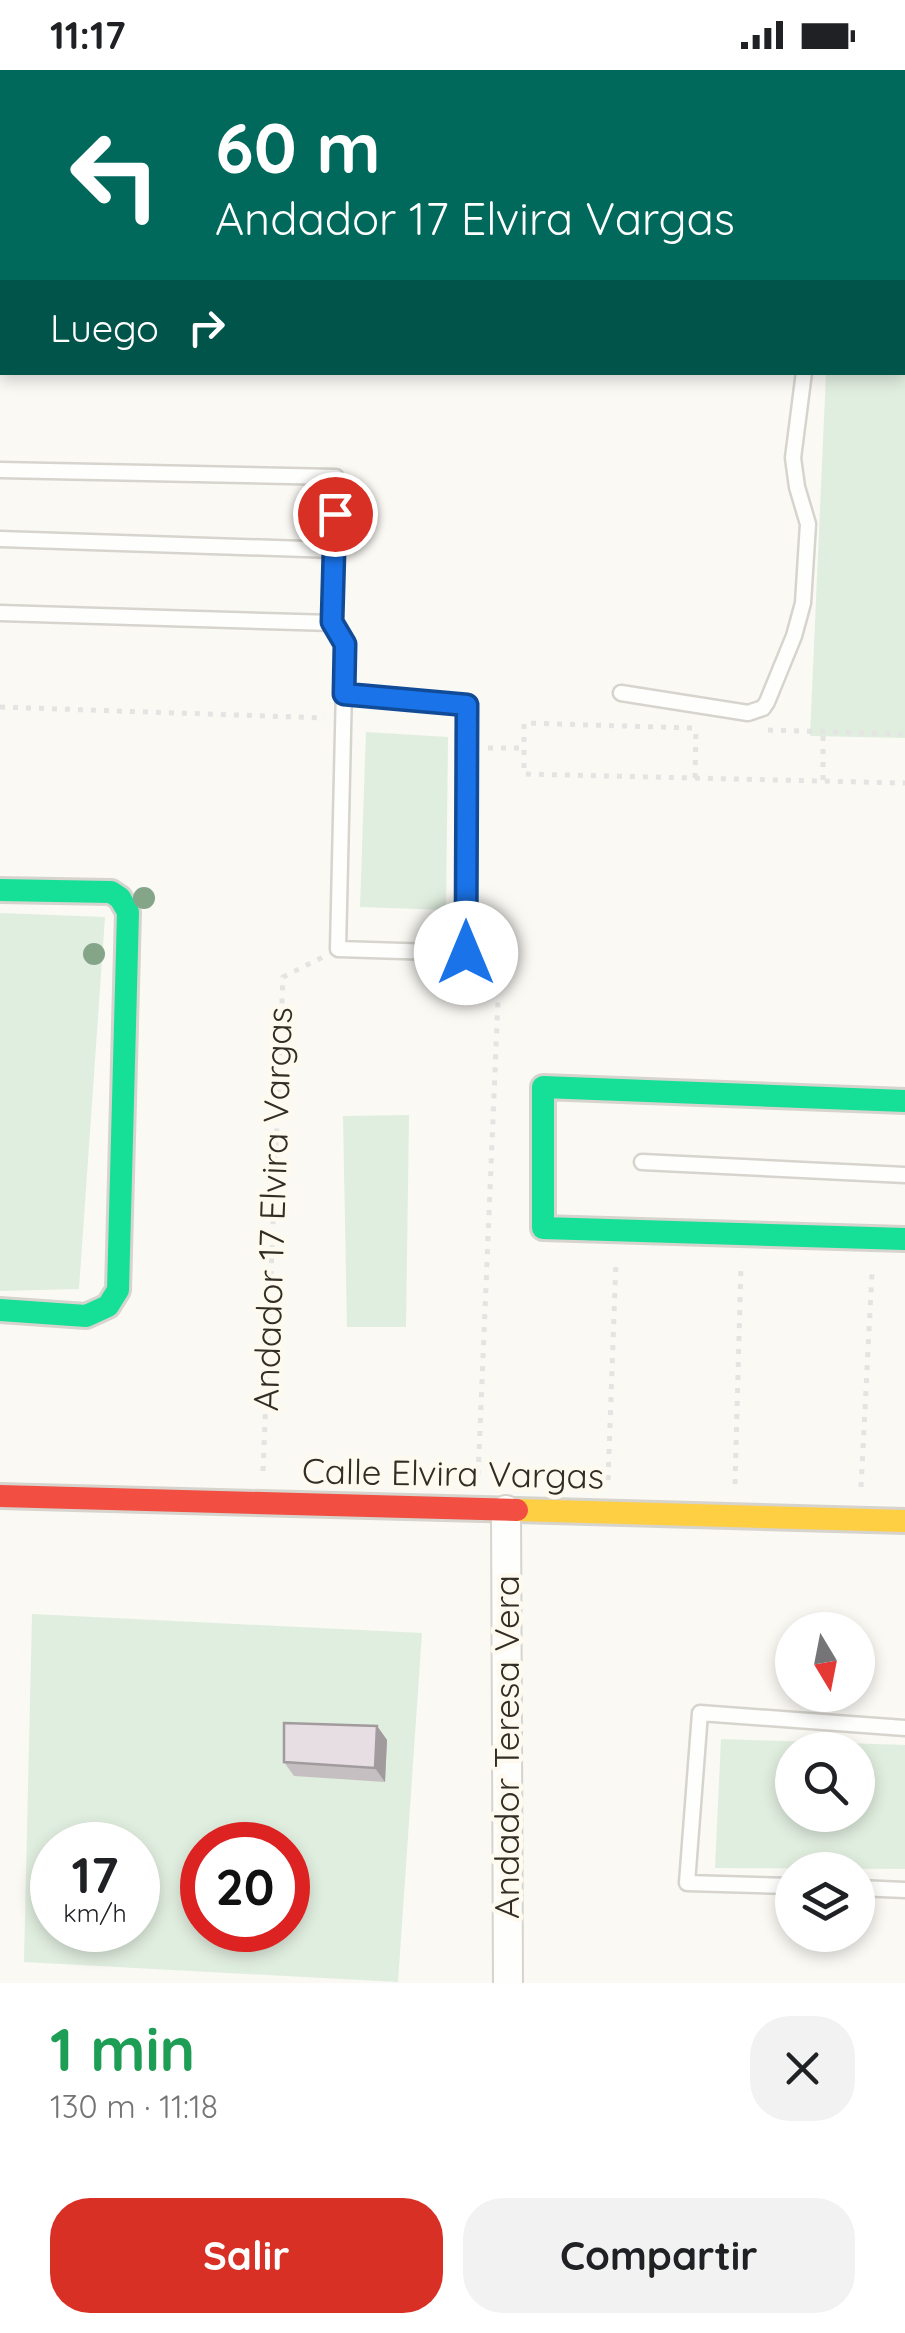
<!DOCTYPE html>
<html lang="es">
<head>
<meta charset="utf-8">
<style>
  :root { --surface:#fff; --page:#f2f2f2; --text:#202124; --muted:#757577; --accent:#d93025 }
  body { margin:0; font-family:Quicksand,sans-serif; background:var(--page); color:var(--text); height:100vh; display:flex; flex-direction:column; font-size:38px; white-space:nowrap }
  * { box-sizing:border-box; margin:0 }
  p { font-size:32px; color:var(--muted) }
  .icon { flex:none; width:55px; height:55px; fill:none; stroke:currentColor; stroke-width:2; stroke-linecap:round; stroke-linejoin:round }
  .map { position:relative; height:1913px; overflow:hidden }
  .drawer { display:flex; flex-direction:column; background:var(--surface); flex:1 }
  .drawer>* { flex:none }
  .guide { position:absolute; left:0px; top:0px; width:905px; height:305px; box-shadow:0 5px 15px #0003; background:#00695c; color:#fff; overflow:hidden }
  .needle { width:65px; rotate:170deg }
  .controls { position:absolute; left:775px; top:1542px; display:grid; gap:20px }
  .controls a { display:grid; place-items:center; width:100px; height:100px; border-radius:50%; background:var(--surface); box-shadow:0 5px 15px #0003; font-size:50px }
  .speed { position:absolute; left:30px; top:1752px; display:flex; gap:20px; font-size:50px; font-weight:700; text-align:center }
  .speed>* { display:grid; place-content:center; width:130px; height:130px; border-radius:50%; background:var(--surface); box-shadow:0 5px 15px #0003; line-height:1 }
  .speed small { font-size:25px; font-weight:400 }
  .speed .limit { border:15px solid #d22; background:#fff; color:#111 }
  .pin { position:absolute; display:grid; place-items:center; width:85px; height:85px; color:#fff; margin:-42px; border:5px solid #fff; border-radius:50%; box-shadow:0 2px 10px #0007 }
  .me { position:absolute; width:110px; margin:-55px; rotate:0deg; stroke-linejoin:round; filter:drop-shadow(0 0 8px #0008) }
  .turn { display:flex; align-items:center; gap:35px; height:210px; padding:0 50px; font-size:45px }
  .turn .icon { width:130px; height:130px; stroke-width:2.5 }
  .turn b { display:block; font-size:70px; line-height:85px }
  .then { display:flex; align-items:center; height:95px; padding:0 50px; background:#0003; gap:20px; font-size:38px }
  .round { display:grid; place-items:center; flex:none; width:105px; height:105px; border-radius:40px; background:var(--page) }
  .summary { display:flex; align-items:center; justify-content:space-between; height:170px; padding:0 50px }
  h1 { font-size:60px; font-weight:700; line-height:75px; color:#1e9e55 }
  .cta { display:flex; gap:20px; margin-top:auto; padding:20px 50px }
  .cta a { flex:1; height:115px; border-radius:40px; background:var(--accent); color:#fff; font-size:40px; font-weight:700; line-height:115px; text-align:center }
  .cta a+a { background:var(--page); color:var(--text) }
  .status { display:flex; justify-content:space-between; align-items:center; height:70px; padding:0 50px; background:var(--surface); direction:ltr }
  .status svg { height:28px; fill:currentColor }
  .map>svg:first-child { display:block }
  .green { fill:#e0eedf; fill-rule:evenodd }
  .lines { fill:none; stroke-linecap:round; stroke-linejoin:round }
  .lane-casing { stroke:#d6d4cd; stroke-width:19 }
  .street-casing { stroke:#d6d4cd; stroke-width:32 }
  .fast-casing { stroke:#d6d4cd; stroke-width:28 }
  .slow-casing { stroke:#d6d4cd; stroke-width:28 }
  .jam-casing { stroke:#d6d4cd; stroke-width:28 }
  .path { stroke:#e4e4e2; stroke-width:5; stroke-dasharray:5 8; stroke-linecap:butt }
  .lane { stroke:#fefefd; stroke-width:14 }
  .street { stroke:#fefefd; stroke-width:28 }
  .fast { stroke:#16e098; stroke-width:22 }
  .slow { stroke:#ffcf43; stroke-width:22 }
  .jam { stroke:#f24e42; stroke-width:22 }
  .tree { fill:#85a589 }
  .wall { fill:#c6bfc2 }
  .shaded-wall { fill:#a19b9e }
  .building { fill:#e6dee2; stroke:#a19b9e; stroke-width:2.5 }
  .route-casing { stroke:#114b97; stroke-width:25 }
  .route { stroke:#1a73e8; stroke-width:18 }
  .labels { text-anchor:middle; stroke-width:9; stroke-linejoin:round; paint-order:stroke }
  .street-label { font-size:35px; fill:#322e25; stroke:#fefaf0 }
</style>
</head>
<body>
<div class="status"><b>11:17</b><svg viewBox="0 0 49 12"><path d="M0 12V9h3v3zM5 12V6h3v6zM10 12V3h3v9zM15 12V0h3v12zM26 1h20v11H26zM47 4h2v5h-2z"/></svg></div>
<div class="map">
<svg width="905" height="1913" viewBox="0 0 905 1913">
  <rect width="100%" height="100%" fill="#faf9f4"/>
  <g class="green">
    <polygon points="903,296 905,296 905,668 810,666 826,303 902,302"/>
    <polygon points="366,662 448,667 446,840 360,837"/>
    <polygon points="0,843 105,847 79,1219 0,1221"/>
    <polygon points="409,1045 406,1257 347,1257 343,1046"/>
    <path d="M32 1544 422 1563 398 1912 24 1892ZM52 1775H138V1860H52ZM202 1775H288V1860H202Z"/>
    <path d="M721 1669 905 1675V1799L715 1798ZM858 1680V1745H792V1680Z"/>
  </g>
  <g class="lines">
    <g class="lane-casing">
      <g id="lane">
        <polyline points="0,400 336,407 332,553 0,543"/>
        <polyline points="0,469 334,480"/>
        <polyline points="332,553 345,574 338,879 466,883 467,635 344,624"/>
        <polyline points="621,623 748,643 763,638 767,632 794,566 803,533 808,454 797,417 793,388 804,302"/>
        <polyline points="642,1092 905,1105"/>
        <polyline points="792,1816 687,1813 700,1643 905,1658"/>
        <polyline points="858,1818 905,1820"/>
      </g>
    </g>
    <g class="street-casing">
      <g id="street">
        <polyline points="145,2 146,0"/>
        <polyline points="506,1440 508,1913"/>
      </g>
    </g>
    <g class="fast-casing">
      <g id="fast">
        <polyline points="93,0 102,2"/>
        <polyline points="902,230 905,230"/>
        <polyline points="0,820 111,822 120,828 128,842 118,1220 108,1236 86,1246 0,1240"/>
        <polyline points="905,1031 543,1017 543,1158 905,1169"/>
      </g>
    </g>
    <g class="slow-casing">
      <g id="slow">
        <polyline points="902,165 905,166"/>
        <polyline points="517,1440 905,1451"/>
      </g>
    </g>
    <g class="jam-casing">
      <g id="jam">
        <polyline points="337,0 345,2"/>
        <polyline points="0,1426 517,1440"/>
      </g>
    </g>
    <g class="path">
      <polyline points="0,637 325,648"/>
      <polyline points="692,658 524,653 524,704 905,713"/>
      <polyline points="768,660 905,664"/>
      <polyline points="488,678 525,678"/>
      <polyline points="695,708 696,656"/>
      <polyline points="823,710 823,663"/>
      <polyline points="477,900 498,930 478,1407"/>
      <polyline points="263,1401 283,907 323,887"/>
      <polyline points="608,1410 616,1191"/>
      <polyline points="735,1414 741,1195"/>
      <polyline points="861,1417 872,1203"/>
    </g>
    <use href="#lane" class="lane"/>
    <use href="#street" class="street"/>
    <use href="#fast" class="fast"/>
    <use href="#slow" class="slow"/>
    <use href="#jam" class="jam"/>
  </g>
  <g class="tree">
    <circle cx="144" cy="828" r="11"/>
    <circle cx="94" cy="884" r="11"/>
  </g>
  <polygon class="wall" points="377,1656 387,1670 385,1712 294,1706 284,1692"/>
  <polygon class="shaded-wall" points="377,1656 387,1670 385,1712 375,1698"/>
  <polygon class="building" points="284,1653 377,1656 375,1698 284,1692"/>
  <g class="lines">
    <g class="route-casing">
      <polyline id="route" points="335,444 332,552 345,574 344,624 467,635 466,883"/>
    </g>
    <use href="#route" class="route"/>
  </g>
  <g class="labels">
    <g class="street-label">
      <text transform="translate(273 1139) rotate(-88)" y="12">Andador 17 Elvira Vargas</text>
      <text transform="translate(453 1404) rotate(1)" y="12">Calle Elvira Vargas</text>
      <text transform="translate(507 1677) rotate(-90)" y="12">Andador Teresa Vera</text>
    </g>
  </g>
</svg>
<div class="controls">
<a><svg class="needle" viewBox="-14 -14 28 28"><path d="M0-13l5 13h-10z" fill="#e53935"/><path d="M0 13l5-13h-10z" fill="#757577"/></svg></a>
<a><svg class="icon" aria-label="search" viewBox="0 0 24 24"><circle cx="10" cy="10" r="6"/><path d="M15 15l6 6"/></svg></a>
<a><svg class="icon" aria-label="layers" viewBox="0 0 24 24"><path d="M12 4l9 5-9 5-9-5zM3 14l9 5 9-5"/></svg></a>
</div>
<div class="speed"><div>17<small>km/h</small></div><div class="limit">20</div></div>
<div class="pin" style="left:335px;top:444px;background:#d93025"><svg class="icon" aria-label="arrive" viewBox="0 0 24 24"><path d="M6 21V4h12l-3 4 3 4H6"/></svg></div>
<svg class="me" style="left:466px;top:883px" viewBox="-20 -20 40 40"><circle r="19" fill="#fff"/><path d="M0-13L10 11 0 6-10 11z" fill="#1a73e8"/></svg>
<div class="guide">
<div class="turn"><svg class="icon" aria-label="left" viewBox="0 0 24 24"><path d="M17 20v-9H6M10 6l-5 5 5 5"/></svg><div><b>60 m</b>Andador 17 Elvira Vargas</div></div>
<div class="then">Luego<svg class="icon" aria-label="right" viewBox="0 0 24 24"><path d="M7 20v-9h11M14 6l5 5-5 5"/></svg></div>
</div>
</div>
<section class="drawer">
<div class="summary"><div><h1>1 min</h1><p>130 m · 11:18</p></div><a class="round"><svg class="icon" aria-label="close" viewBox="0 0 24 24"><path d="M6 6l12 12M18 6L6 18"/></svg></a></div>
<div class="cta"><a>Salir</a><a>Compartir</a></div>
</section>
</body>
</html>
